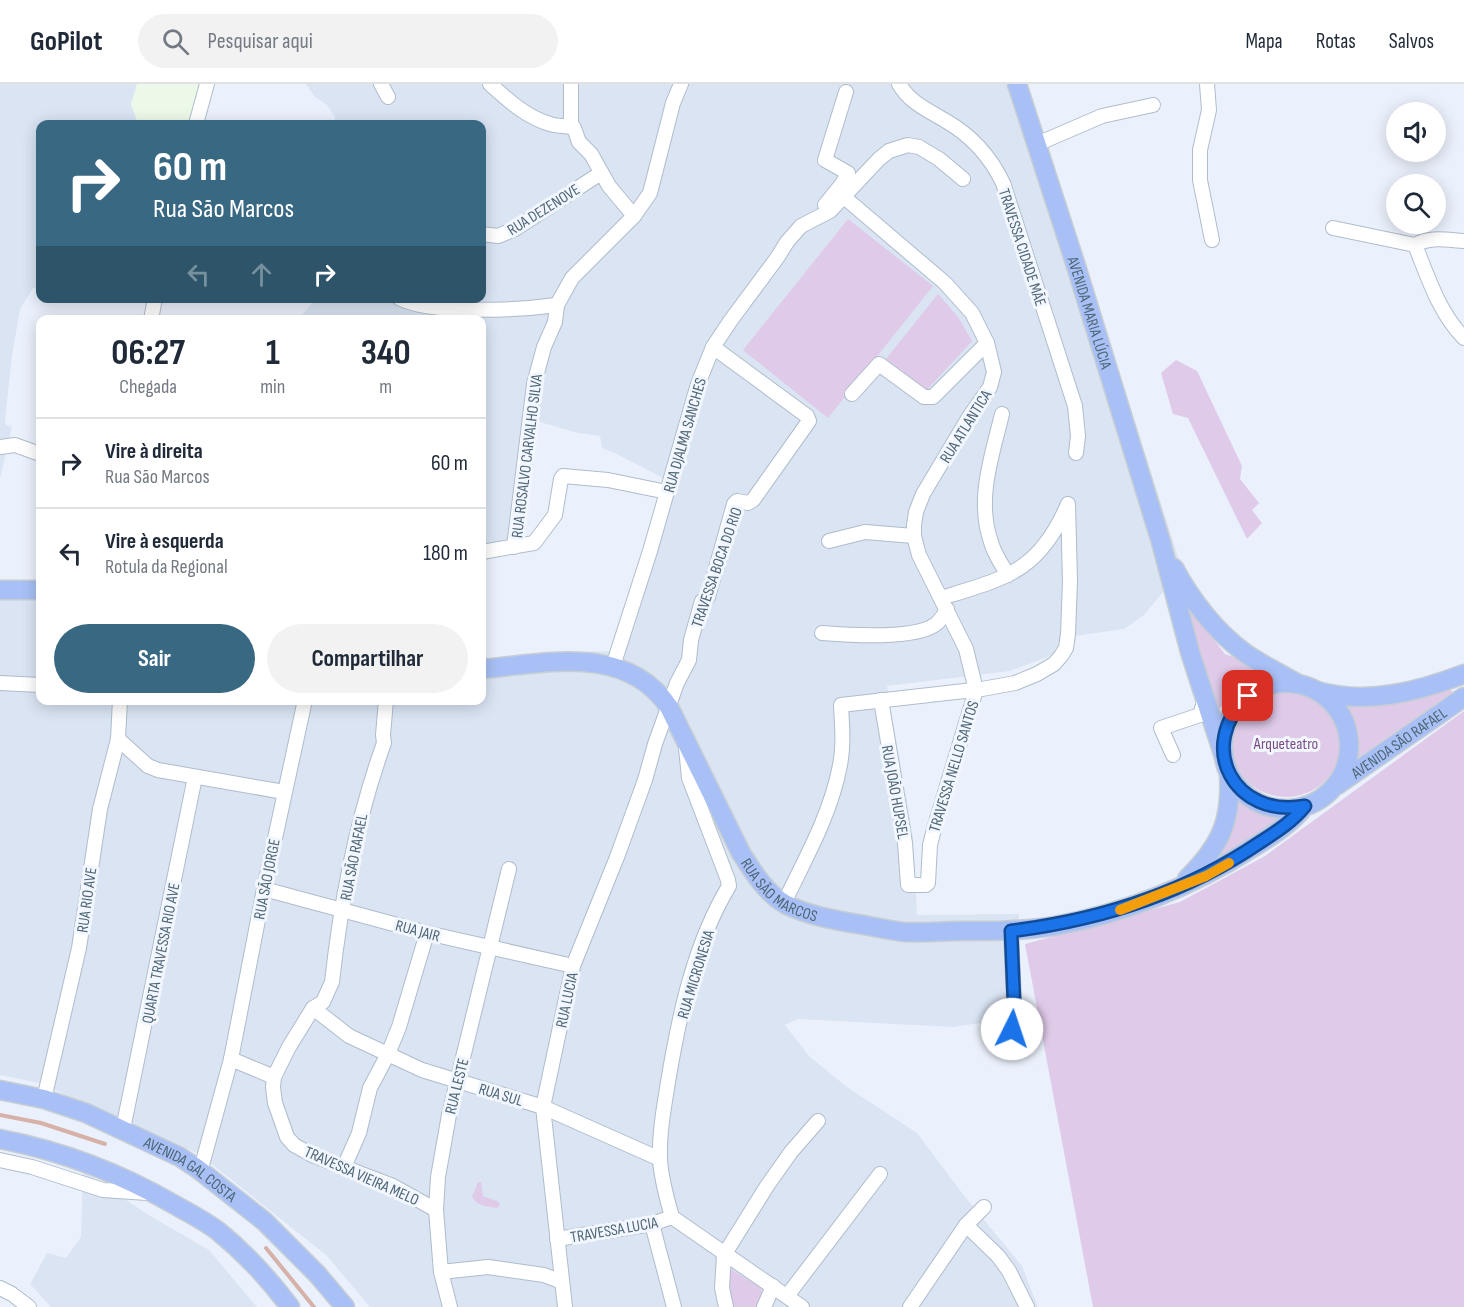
<!DOCTYPE html>
<html lang="pt">
<head>
<meta charset="utf-8">
<style>
  :root { --surface:#fff; --page:#f2f2f3; --text:#1f2937; --muted:#747a83; --line:#e0e1e3; --accent:#396982 }
  body { margin:0; font-family:"Sofia Sans Condensed",sans-serif; background:var(--page); color:var(--text); height:100vh; display:flex; flex-direction:column; font-size:22px; white-space:nowrap }
  * { box-sizing:border-box; margin:0 }
  p { font-size:20px; color:var(--muted) }
  .icon { flex:none; width:33px; height:33px; fill:none; stroke:currentColor; stroke-width:2; stroke-linecap:round; stroke-linejoin:round }
  .map { position:relative; flex:1; overflow:hidden }
  .drawer { position:absolute; left:36px; top:231px; width:450px; height:390px; display:flex; flex-direction:column; background:var(--surface); border-radius:12px; box-shadow:0 3px 15px #0003 }
  .drawer>* { flex:none }
  .hud { position:absolute; left:36px; top:36px; width:450px; height:183px; border-radius:12px; box-shadow:0 3px 15px #0003; background:#396982; color:#fff; overflow:hidden }
  .controls { position:absolute; left:1386px; top:18px; display:grid; gap:12px }
  .controls a { display:grid; place-items:center; width:60px; height:60px; border-radius:50%; background:var(--surface); box-shadow:0 3px 15px #0003; font-size:30px }
  .pin { position:absolute; display:grid; place-items:center; width:51px; height:51px; color:#fff; margin:-26px; border-radius:12px; box-shadow:0 3px 9px #0006 }
  .me { position:absolute; width:66px; margin:-33px; rotate:4deg; stroke-linejoin:round; filter:drop-shadow(0 0 4px #0008) }
  .turn { display:flex; align-items:center; gap:21px; height:126px; padding:0 18px; font-size:27px }
  .turn .icon { width:78px; height:78px; stroke-width:2.5 }
  .turn b { display:block; font-size:42px; line-height:51px }
  .lanes { display:flex; align-items:center; height:57px; padding:0 18px; background:#0003; justify-content:center; gap:30px; direction:ltr }
  .lanes .off { opacity:.35 }
  .eta { display:flex; justify-content:space-evenly; align-items:center; height:102px; text-align:center }
  .eta b { font-size:36px; font-weight:700; line-height:42px }
  .button { display:flex; gap:12px; margin-top:auto; padding:12px 18px }
  .button a { flex:1; height:69px; border-radius:36px; background:var(--accent); color:#fff; font-size:24px; font-weight:700; line-height:69px; text-align:center }
  .button a+a { background:var(--page); color:var(--text) }
  ul { padding:0; list-style:none }
  li { display:flex; align-items:center; gap:18px; height:90px; padding:0 18px; border-top:2px solid var(--line) }
  li div { flex:1 }
  li b { display:block; font-size:22px }
  li em { font-style:normal }
  header { display:flex; align-items:center; gap:36px; box-sizing:border-box; height:84px; padding:0 30px; background:var(--surface); border-bottom:2px solid var(--line) }
  header strong { font-size:28px }
  nav { display:flex; gap:33px; margin-inline-start:auto; font-size:21px }
  .search { width:420px; height:54px; background:var(--page); display:flex; align-items:center; gap:15px; box-sizing:border-box; padding:0 21px; border-radius:33px; color:var(--muted); font-size:22px }
  .map>svg:first-child { display:block }
  .residential { fill:#dae4f3 }
  .education { fill:#edf9e8 }
  .green { fill:#dfcae9 }
  .lines { fill:none; stroke-linecap:round; stroke-linejoin:round }
  .stream { stroke:#d6b1a7; stroke-width:4 }
  .minor-casing { stroke:#aebdcc; stroke-width:16 }
  .major-casing { stroke:#c7ced3; stroke-width:21 }
  .minor { stroke:#fff; stroke-width:14 }
  .major { stroke:#a8c0f6; stroke-width:18 }
  .route-casing { stroke:#114b97; stroke-width:15 }
  .route { stroke:#1a73e8; stroke-width:10 }
  .slow { stroke:#f59e0b; stroke-width:10 }
  .labels { text-anchor:middle; stroke-width:6; stroke-linejoin:round; paint-order:stroke }
  .street-label { font-size:16px; fill:#4f6676; stroke:#f2f6fe }
  .park-label { font-size:16px; fill:#7a4d87; stroke:#f2f6fe }
</style>
</head>
<body>
<header>
<strong>GoPilot</strong>
<div class="search"><svg class="icon" aria-label="search" viewBox="0 0 24 24"><circle cx="10" cy="10" r="6"/><path d="M15 15l6 6"/></svg>Pesquisar aqui</div>
<nav><a>Mapa</a><a>Rotas</a><a>Salvos</a></nav>
</header>
<div class="map">
<svg width="1464" height="1223" viewBox="0 0 1464 1223">
  <rect width="100%" height="100%" fill="#ebf1fc"/>
  <g class="residential">
    <polygon points="0,0 210,0 199,40 40,40 40,203 33,204 20,225 12,272 5,335 6,341 12,343 0,395"/>
    <polygon points="306,0 1027,0 1182,485 1144,531 1124,545 1067,553 1050,572 1010,587 887,602 913,753 917,831 1019,830 1018,934 952,943 798,935 785,941 809,972 847,1003 917,1049 962,1109 1022,1182 1038,1223 370,1223 326,1171 199,1070 39,999 0,991 0,504 40,510 40,616 482,616 482,578 575,568 621,567 671,398 613,368 602,364 600,352 578,349 533,336 517,457 482,465 482,236 298,235 316,215 482,214 482,40 334,40 335,33 327,21 314,12"/>
    <polygon points="83,1087 147,1130 209,1166 257,1223 51,1223 30,1200 47,1169 66,1174 81,1153"/>
  </g>
  <polygon class="education" points="137,0 205,0 194,40 138,40 131,20"/>
  <g class="green">
    <polygon points="848,135 933,202 828,334 743,266"/>
    <polygon points="938,210 958,233 972,257 927,306 886,275"/>
    <polygon points="1176,276 1197,287 1242,382 1240,395 1259,419 1252,426 1262,439 1247,455 1188,334 1173,330 1161,289"/>
    <path d="M1184 517 1225 570 1245 577 1264 590C1240 597 1235 609 1219 625L1208 606Z"/>
    <circle cx="1286" cy="658" r="55"/>
    <path d="M1449 605 1453 608 1356 675C1358 662 1358 648 1354 636 1351 629 1346 625 1346 618 1382 617 1415 619 1449 605Z"/>
    <polygon points="1464,627 1464,1223 1093,1223 1025,860 1180,818 1265,772"/>
    <polygon points="1236,709 1261,724 1292,729 1210,780"/>
    <path d="M478 1098H481L483 1112 499 1118 500 1121 497 1124C486 1122 479 1123 472 1113Z"/>
    <path d="M731 1185 761 1204 763 1213 760 1223H731C728 1210 727 1198 731 1185Z"/>
  </g>
  <g class="lines">
    <g class="stream">
      <polyline points="0,1031 41,1039 105,1060"/>
      <polyline points="266,1164 314,1223"/>
    </g>
    <g class="minor-casing">
      <g id="minor">
        <polyline points="381,0 388,13"/>
        <path d="M490 0C509 17 526 33 550 40 558 43 567 41 574 44L579 58 591 70 609 102 634 132"/>
        <path d="M899 0C910 19 928 26 946 37 972 52 990 72 1003 99L1075 322 1078 352 1076 369"/>
        <polyline points="1207,0 1209,26 1200,66 1200,96 1212,156"/>
        <polyline points="196,40 207,0"/>
        <polyline points="571,42 571,0"/>
        <polyline points="1037,60 1102,32 1153,21"/>
        <polyline points="844,113 945,199 972,229 987,259 994,288 990,303 969,333 923,410 916,428 914,441 914,452 919,471 966,565 976,606 934,745 930,761 928,799 926,801 908,801 905,759 881,616"/>
        <polyline points="825,121 842,100 848,89 825,76 846,8"/>
        <path d="M1333 144 1415 161C1428 193 1439 229 1464 254"/>
        <polyline points="482,150 498,152 515,145 601,89"/>
        <path d="M1415 161C1430 152 1447 156 1464 157"/>
        <path d="M399 214C431 231 520 226 557 221"/>
        <polyline points="151,236 155,214"/>
        <polyline points="852,310 879,280 924,313 933,313 987,259"/>
        <path d="M1002 330C992 372 976 415 991 458 994 470 1002 481 1008 491"/>
        <polyline points="0,363 15,361 40,370"/>
        <polyline points="829,457 865,448 914,452"/>
        <polyline points="514,463 534,300 544,263 555,238 557,221 572,194 634,132 650,109 673,19 681,0"/>
        <polyline points="482,468 534,459 555,431 561,395 563,392 608,396 667,408"/>
        <path d="M822 549C848 551 915 556 936 540 941 536 944 531 947 525"/>
        <polyline points="613,582 650,467 698,300 713,263 731,236 777,174 787,158 801,142 830,127 879,75 889,67 908,61 919,63 939,75 963,95"/>
        <polyline points="0,599 40,601"/>
        <path d="M386 616 383 651 384 659C356 737 341 816 332 898L323 918 313 924 289 963 274 993 273 1003 275 1019 287 1053 294 1061 312 1071 393 1102 436 1126"/>
        <polyline points="118,655 148,682 158,686 284,708"/>
        <polyline points="1173,671 1161,644 1200,631 1204,618"/>
        <polyline points="264,805 427,849 573,882"/>
        <path d="M784 819C805 775 831 730 840 681 844 661 842 641 841 621L982 605 1015 599 1037 590 1054 580 1061 572 1066 564 1068 550 1070 497 1068 420C1039 488 1006 494 941 514"/>
        <polyline points="313,924 349,952 422,986 543,1023 660,1075"/>
        <polyline points="1004,952 1012,945 1014,918 1011,847"/>
        <polyline points="231,975 274,993"/>
        <polyline points="44,1015 79,864 100,725 118,655 120,616"/>
        <polyline points="123,1045 195,693"/>
        <polyline points="0,1076 32,1083 103,1106 147,1109"/>
        <polyline points="344,1083 359,1049 370,1004 388,970 399,943 427,849"/>
        <polyline points="203,1089 202,1081 231,975 264,805 305,616"/>
        <path d="M672 1133C667 1115 661 1095 660 1075 659 1050 664 1023 668 998 679 932 694 860 729 802L728 796 689 694 686 664"/>
        <polyline points="672,1133 802,1223"/>
        <polyline points="652,1140 674,1223"/>
        <polyline points="966,1141 998,1172 1009,1187 1027,1223"/>
        <polyline points="557,1155 652,1140 672,1133"/>
        <polyline points="441,1188 488,1183 544,1191 562,1198"/>
        <polyline points="0,1204 12,1210 29,1223"/>
        <polyline points="787,1212 880,1090"/>
        <polyline points="450,1223 441,1188 436,1126 438,1093 449,1031 509,785"/>
        <polyline points="565,1223 543,1023 573,882 617,773 645,696 655,660 677,599 689,576 691,556 702,517 708,513 734,420 737,417 748,419 753,416 809,337 807,332 713,263"/>
        <polyline points="726,1223 722,1204 724,1171 767,1102 791,1068 818,1037"/>
        <polyline points="764,1223 773,1202"/>
        <polyline points="910,1223 966,1141 984,1123"/>
      </g>
    </g>
    <g class="major-casing">
      <g id="major">
        <path id="s1" d="M1017 0 1076 182 1161 458 1190 568 1224 673"/>
        <path d="M1174 484C1191 516 1216 548 1245 569 1262 581 1281 590 1298 600"/>
        <polyline points="0,506 40,506"/>
        <path id="s2" d="M482 585C547 579 626 560 669 623L741 769C753 788 766 809 785 820 811 833 841 837 869 842 880 844 893 847 904 848 922 849 941 847 959 847 991 847 1023 847 1054 842 1123 830 1193 802 1252 764 1271 752 1291 740 1305 722"/>
        <circle cx="1286" cy="662" r="63"/>
        <path d="M1317 607C1367 621 1417 608 1464 590"/>
        <path id="s3" d="M1337 701 1464 613"/>
        <path d="M1187 795C1220 762 1232 738 1229 690"/>
        <path id="s4" d="M0 1006 44 1015 86 1029 180 1073 198 1085 264 1137 317 1190 345 1223"/>
        <path d="M0 1055C62 1067 120 1089 175 1121 189 1129 205 1137 218 1147 245 1169 269 1195 290 1223"/>
      </g>
    </g>
    <use href="#minor" class="minor"/>
    <use href="#major" class="major"/>
  </g>
  <g class="lines">
    <g class="route-casing">
      <path id="route" d="M1012 945 1014 918 1011 847C1100 836 1185 809 1259 759 1276 748 1292 738 1305 722 1234 735 1195 662 1248 612"/>
    </g>
    <use href="#route" class="route"/>
    <polyline class="slow" points="1120,826 1206,792 1229,779"/>
  </g>
  <g class="labels">
    <g class="street-label">
      <text transform="translate(543 125) rotate(-32)" y="6">RUA DEZENOVE</text>
      <text transform="translate(1023 163) rotate(72)" y="6">TRAVESSA CIDADE MÃE</text>
      <text dy="6" stroke="none"><textPath href="#s1" startOffset="240">AVENIDA MARIA LÚCIA</textPath></text>
      <text transform="translate(965 342) rotate(-58)" y="6">RUA ATLANTICA</text>
      <text transform="translate(684 351) rotate(-74)" y="6">RUA DJALMA SANCHES</text>
      <text transform="translate(526 372) rotate(-83)" y="6">RUA ROSALVO CARVALHO SILVA</text>
      <text transform="translate(716 483) rotate(-71)" y="6">TRAVESSA BOCA DO RIO</text>
      <text dy="6" stroke="none"><textPath href="#s3" startOffset="75">AVENIDA SÃO RAFAEL</textPath></text>
      <text transform="translate(953 682) rotate(-73)" y="6">TRAVESSA NELLO SANTOS</text>
      <text transform="translate(896 708) rotate(80)" y="6">RUA JOÃO HUPSEL</text>
      <text transform="translate(353 773) rotate(-79)" y="6">RUA SÃO RAFAEL</text>
      <text transform="translate(266 795) rotate(-79)" y="6">RUA SÃO JORGE</text>
      <text dy="6" stroke="none"><textPath href="#s2" startOffset="420">RUA SÃO MARCOS</textPath></text>
      <text transform="translate(86 816) rotate(-82)" y="6">RUA RIO AVE</text>
      <text transform="translate(418 846) rotate(15)" y="6">RUA JAIR</text>
      <text transform="translate(160 869) rotate(-79)" y="6">QUARTA TRAVESSA RIO AVE</text>
      <text transform="translate(695 890) rotate(-73)" y="6">RUA MICRONESIA</text>
      <text transform="translate(566 916) rotate(-78)" y="6">RUA LUCIA</text>
      <text transform="translate(456 1002) rotate(-76)" y="6">RUA LESTE</text>
      <text transform="translate(501 1010) rotate(17)" y="6">RUA SUL</text>
      <text dy="6" stroke="none"><textPath href="#s4" startOffset="208">AVENIDA GAL COSTA</textPath></text>
      <text transform="translate(362 1091) rotate(24)" y="6">TRAVESSA VIEIRA MELO</text>
      <text transform="translate(614 1145) rotate(-10)" y="6">TRAVESSA LUCIA</text>
    </g>
    <g class="park-label">
      <text x="1286" y="665">Arqueteatro</text>
    </g>
  </g>
</svg>
<div class="controls">
<a><svg class="icon" aria-label="sound" viewBox="0 0 24 24"><path d="M4 9h4l5-4v14l-5-4H4zM17 9q2 3 0 6"/></svg></a>
<a><svg class="icon" aria-label="search" viewBox="0 0 24 24"><circle cx="10" cy="10" r="6"/><path d="M15 15l6 6"/></svg></a>
</div>
<div class="pin" style="left:1248px;top:612px;background:#d93025"><svg class="icon" aria-label="arrive" viewBox="0 0 24 24"><path d="M6 21V4h12l-3 4 3 4H6"/></svg></div>
<svg class="me" style="left:1012px;top:945px" viewBox="-20 -20 40 40"><circle r="19" fill="#fff"/><path d="M0-13L10 11 0 6-10 11z" fill="#1a73e8"/></svg>
<div class="hud">
<div class="turn"><svg class="icon" aria-label="right" viewBox="0 0 24 24"><path d="M7 20v-9h11M14 6l5 5-5 5"/></svg><div><b>60 m</b>Rua São Marcos</div></div>
<div class="lanes"><svg class="icon off" aria-label="left" viewBox="0 0 24 24"><path d="M17 20v-9H6M10 6l-5 5 5 5"/></svg><svg class="icon off" aria-label="ahead" viewBox="0 0 24 24"><path d="M12 20V5M6 11l6-6 6 6"/></svg><svg class="icon" aria-label="right" viewBox="0 0 24 24"><path d="M7 20v-9h11M14 6l5 5-5 5"/></svg></div>
</div>
<section class="drawer">
<div class="eta">
<div><b>06:27</b><p>Chegada</p></div>
<div><b>1</b><p>min</p></div>
<div><b>340</b><p>m</p></div>
</div>
<ul>
<li><svg class="icon" aria-label="right" viewBox="0 0 24 24"><path d="M7 20v-9h11M14 6l5 5-5 5"/></svg><div><b>Vire à direita</b><p>Rua São Marcos</p></div><em>60 m</em></li>
<li><svg class="icon" aria-label="left" viewBox="0 0 24 24"><path d="M17 20v-9H6M10 6l-5 5 5 5"/></svg><div><b>Vire à esquerda</b><p>Rotula da Regional</p></div><em>180 m</em></li>
</ul>
<div class="button"><a>Sair</a><a>Compartilhar</a></div>
</section>
</div>
</body>
</html>
